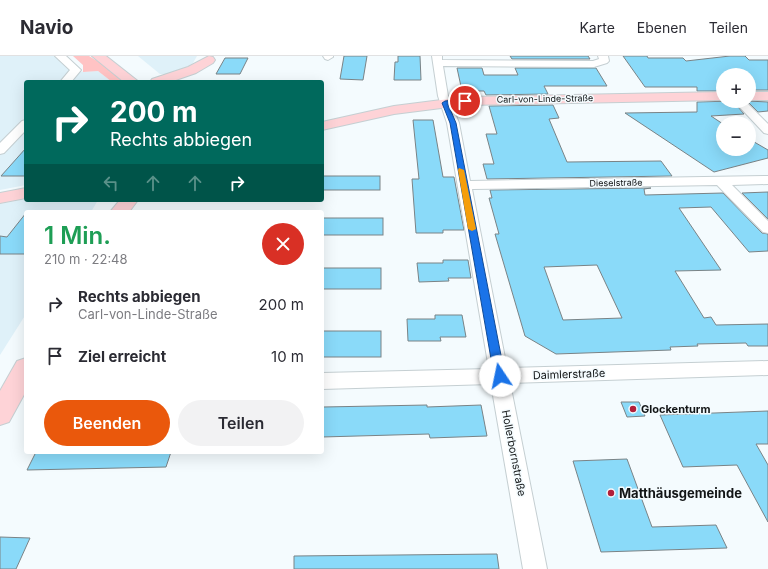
<!DOCTYPE html>
<html lang="de">
<head>
<meta charset="utf-8">
<style>
  :root { --surface:#fff; --page:#f2f2f3; --text:#2b2b33; --muted:#7c7c81; --line:#e1e1e2; --accent:#ea580c }
  body { margin:0; font-family:Inter,sans-serif; background:var(--page); color:var(--text); height:100vh; display:flex; flex-direction:column; font-size:15px; white-space:nowrap }
  * { box-sizing:border-box; margin:0 }
  p { font-size:13px; color:var(--muted) }
  .icon { flex:none; width:22px; height:22px; fill:none; stroke:currentColor; stroke-width:2; stroke-linecap:round; stroke-linejoin:round }
  .map { position:relative; flex:1; overflow:hidden }
  .side { position:absolute; left:24px; top:154px; width:300px; height:244px; display:flex; flex-direction:column; background:var(--surface); border-radius:4px; box-shadow:0 4px 16px #0002 }
  .side>* { flex:none }
  .top-card { position:absolute; left:24px; top:24px; width:300px; height:122px; border-radius:4px; box-shadow:0 4px 16px #0002; background:#00695c; color:#fff; overflow:hidden }
  .controls { position:absolute; left:716px; top:12px; display:grid; gap:8px }
  .controls a { display:grid; place-items:center; width:40px; height:40px; border-radius:50%; background:var(--surface); box-shadow:0 4px 16px #0002; font-size:20px }
  .pin { position:absolute; display:grid; place-items:center; width:34px; height:34px; color:#fff; margin:-17px; border:2px solid #fff; border-radius:50%; box-shadow:0 1px 4px #0007 }
  .me { position:absolute; width:44px; margin:-22px; rotate:349deg; stroke-linejoin:round; filter:drop-shadow(0 0 3px #0008) }
  .turn { display:flex; align-items:center; gap:14px; height:84px; padding:0 20px; font-size:18px }
  .turn .icon { width:52px; height:52px; stroke-width:2.5 }
  .turn b { display:block; font-size:28px; line-height:34px }
  .lanes { display:flex; align-items:center; height:38px; padding:0 20px; background:#0003; justify-content:center; gap:20px; direction:ltr }
  .lanes .off { opacity:.35 }
  .round { display:grid; place-items:center; flex:none; width:42px; height:42px; border-radius:21px; background:var(--page) }
  .headline { display:flex; align-items:center; justify-content:space-between; height:68px; padding:0 20px }
  h1 { font-size:24px; font-weight:600; line-height:30px; color:#1e9e55 }
  .cta { display:flex; gap:8px; margin-top:auto; padding:8px 20px }
  .cta a { flex:1; height:46px; border-radius:24px; background:var(--accent); color:#fff; font-size:16px; font-weight:600; line-height:46px; text-align:center }
  .cta a+a { background:var(--page); color:var(--text) }
  ul { padding:0; list-style:none }
  li { display:flex; align-items:center; gap:12px; height:52px; padding:0 20px }
  li div { flex:1 }
  li b { display:block; font-size:15px }
  li em { font-style:normal }
  header { display:flex; align-items:center; gap:24px; box-sizing:border-box; height:56px; padding:0 20px; background:var(--surface); border-bottom:1px solid var(--line) }
  header strong { font-size:19px }
  nav { display:flex; gap:22px; margin-inline-start:auto; font-size:14px }
  .map>svg:first-child { display:block }
  .built { fill:#dff1f9 }
  .green { fill:#ffc3c4 }
  .building { fill:#8adaf9; stroke:#7a8386; fill-rule:evenodd }
  .lines { fill:none; stroke-linecap:round; stroke-linejoin:round }
  .street-casing { stroke:#c5cfd2; stroke-width:2 }
  .secondary-casing { stroke:#c5cfd2; stroke-width:2 }
  .street { fill:#fff; fill-rule:evenodd }
  .secondary { fill:#fed3d7; fill-rule:evenodd }
  .route { fill:#1a73e8; stroke:#114b97 }
  .slow { fill:#f59e0b }
  .poi-dot { fill:#b21f3a; stroke:#f4fbfe; stroke-width:1.5 }
  .labels { text-anchor:middle; stroke-width:3; stroke-linejoin:round; paint-order:stroke }
  .far-street-label { font-size:9px; fill:#121516; stroke:#f4fbfe }
  .street-label { font-size:11px; fill:#121516; stroke:#f4fbfe }
  .poi-label { font-size:11px; font-weight:bold; fill:#121516; stroke:#f4fbfe; text-anchor:start }
  .near-poi-label { font-size:13px; font-weight:bold; fill:#121516; stroke:#f4fbfe; text-anchor:start }
</style>
</head>
<body>
<header>
<strong>Navio</strong>
<nav><a>Karte</a><a>Ebenen</a><a>Teilen</a></nav>
</header>
<div class="map">
<svg width="768" height="513" viewBox="0 0 768 513">
  <rect width="100%" height="100%" fill="#f4fbfe"/>
  <g class="built">
    <polygon points="0,0 55,0 71,13 70,16 98,15 112,26 26,26 26,129 0,134"/>
    <polygon points="138,0 197,0 193,7 185,12 166,18 160,18"/>
    <polygon points="26,143 98,144 91,156 26,156 26,258 0,299 0,148"/>
  </g>
  <polygon class="green" points="73,0 89,0 102,8 123,26 112,26 98,15 83,16 83,9"/>
  <g class="building">
    <polygon points="344,0 367,0 363,24 340,23"/>
    <polygon points="398,0 420,0 421,24 394,24 395,6 398,6"/>
    <polygon points="510,0 588,0 590,3 512,3"/>
    <polygon points="623,0 647,0 648,2 683,2 686,5 730,0 745,0 749,4 768,4 768,34 749,34 749,19 723,19 723,35 697,35 697,31 645,31"/>
    <polygon points="225,2 248,2 240,18 216,18"/>
    <polygon points="457,12 482,12 484,19 518,19 515,12 596,12 607,30 544,30 548,38 486,39 484,35 462,35"/>
    <polygon points="733,45 744,58 711,60 723,68 723,93 749,93 749,83 768,94 768,102 714,116 625,57 697,56 697,46"/>
    <polygon points="747,45 768,46 768,55 758,56"/>
    <polygon points="553,49 559,62 549,63 567,106 661,105 672,120 487,123 483,108 494,108 486,78 497,78 489,50"/>
    <polygon points="413,64 433,64 443,121 454,121 464,174 443,174 443,177 416,177 412,123 419,123"/>
    <polygon points="26,92 26,120 1,120"/>
    <rect x="322" y="120" width="58" height="14"/>
    <path d="M651 132 644 133 645 139 723 137 762 177 768 178V195L749 196 711 151 679 152 721 214 675 215 704 262 711 261 716 269 768 268V290H748L746 287 697 288 698 290 670 291 671 294 556 298 525 280 495 178H499L489 142H492L490 134ZM597 209 622 262 563 264 544 211Z"/>
    <polygon points="768,136 768,163 742,137"/>
    <polygon points="26,157 26,198 0,198 0,180 7,181"/>
    <rect x="322" y="162" width="61" height="17"/>
    <polygon points="443,204 468,204 471,222 448,222 449,225 419,226 417,207 443,207"/>
    <rect x="322" y="212" width="59" height="21"/>
    <polygon points="435,259 462,259 466,281 440,281 441,285 408,285 407,263 435,263"/>
    <rect x="322" y="275" width="59" height="26"/>
    <polygon points="621,346 639,346 645,360 627,361"/>
    <polygon points="427,349 427,351 481,349 487,380 430,382 429,378 322,381 323,351"/>
    <polygon points="768,355 768,388 756,388 768,409 768,466 737,409 683,411 660,359"/>
    <polygon points="36,396 171,396 166,411 27,414"/>
    <polygon points="627,403 652,471 716,469 727,492 601,496 573,405"/>
    <polygon points="0,481 30,482 16,513 0,513"/>
    <polygon points="497,498 499,513 294,513 294,500"/>
  </g>
  <g class="lines">
    <g class="street-casing">
      <g id="street">
        <polygon points="55,0 66,0 81,14 71,26 60,26 70,14"/>
        <polygon points="323,0 333,0 333,1 328,4 325,3"/>
        <polygon points="432,0 442,0 442,4 593,5 599,3 598,0 608,0 609,5 607,7 594,11 443,10 448,40 459,67 470,125 768,120 768,128 732,129 768,165 768,177 763,176 717,129 472,133 507,312 768,305 768,319 510,327 547,513 523,513 491,328 322,333 322,317 489,313 447,67 438,40"/>
        <polygon points="734,45 745,45 768,68 768,78 764,77"/>
        <polygon points="26,64 26,74 4,97 0,98 0,87 22,65"/>
      </g>
    </g>
    <g class="secondary-casing">
      <g id="secondary">
        <polygon points="92,0 106,0 139,26 124,26"/>
        <polygon points="209,0 213,1 215,4 213,7 196,17 170,26 150,26 152,23 188,11"/>
        <polygon points="723,36 723,44 465,49 394,58 322,74 322,66 394,50 465,41"/>
        <rect x="749" y="36" width="19" height="8"/>
        <polygon points="26,132 26,142 0,147 0,137"/>
        <polygon points="120,144 138,144 129,156 110,156"/>
        <polygon points="26,302 26,335 9,366 0,369 0,335 17,305"/>
      </g>
    </g>
    <use href="#street" class="street"/>
    <use href="#secondary" class="secondary"/>
  </g>
  <polygon class="route" points="465,43 467,44 467,46 448,48 456,67 505,320 503,323 496,323 494,320 450,67 442,47 445,45"/>
  <polygon class="slow" points="459,112 464,114 476,173 472,175 468,173 458,114"/>
  <g class="poi-dot">
    <circle cx="633" cy="353" r="4"/>
    <circle cx="611" cy="437" r="4"/>
  </g>
  <g class="labels">
    <g class="far-street-label">
      <text transform="translate(545 43) rotate(-1)" y="3">Carl-von-Linde-Straße</text>
      <text transform="translate(616 127) rotate(-1)" y="3">Dieselstraße</text>
    </g>
    <g class="street-label">
      <text transform="translate(569 318) rotate(-2)" y="4">Daimlerstraße</text>
      <text transform="translate(514 397) rotate(79)" y="4">Hollerbornstraße</text>
    </g>
    <g class="poi-label">
      <text x="641" y="357">Glockenturm</text>
    </g>
    <g class="near-poi-label">
      <text x="619" y="442">Matthäusgemeinde</text>
    </g>
  </g>
</svg>
<div class="controls">
<a>+</a>
<a>−</a>
</div>
<div class="pin" style="left:465px;top:45px;background:#d93025"><svg class="icon" aria-label="arrive" viewBox="0 0 24 24"><path d="M6 21V4h12l-3 4 3 4H6"/></svg></div>
<svg class="me" style="left:500px;top:320px" viewBox="-20 -20 40 40"><circle r="19" fill="#fff"/><path d="M0-13L10 11 0 6-10 11z" fill="#1a73e8"/></svg>
<div class="top-card">
<div class="turn"><svg class="icon" aria-label="right" viewBox="0 0 24 24"><path d="M7 20v-9h11M14 6l5 5-5 5"/></svg><div><b>200 m</b>Rechts abbiegen</div></div>
<div class="lanes"><svg class="icon off" aria-label="left" viewBox="0 0 24 24"><path d="M17 20v-9H6M10 6l-5 5 5 5"/></svg><svg class="icon off" aria-label="ahead" viewBox="0 0 24 24"><path d="M12 20V5M6 11l6-6 6 6"/></svg><svg class="icon off" aria-label="ahead" viewBox="0 0 24 24"><path d="M12 20V5M6 11l6-6 6 6"/></svg><svg class="icon" aria-label="right" viewBox="0 0 24 24"><path d="M7 20v-9h11M14 6l5 5-5 5"/></svg></div>
</div>
<section class="side">
<div class="headline"><div><h1>1 Min.</h1><p>210 m · 22:48</p></div><a class="round" style="background:#d93025;color:#fff"><svg class="icon" aria-label="close" viewBox="0 0 24 24"><path d="M6 6l12 12M18 6L6 18"/></svg></a></div>
<ul>
<li><svg class="icon" aria-label="right" viewBox="0 0 24 24"><path d="M7 20v-9h11M14 6l5 5-5 5"/></svg><div><b>Rechts abbiegen</b><p>Carl-von-Linde-Straße</p></div><em>200 m</em></li>
<li><svg class="icon" aria-label="arrive" viewBox="0 0 24 24"><path d="M6 21V4h12l-3 4 3 4H6"/></svg><div><b>Ziel erreicht</b></div><em>10 m</em></li>
</ul>
<div class="cta"><a>Beenden</a><a>Teilen</a></div>
</section>
</div>
</body>
</html>
